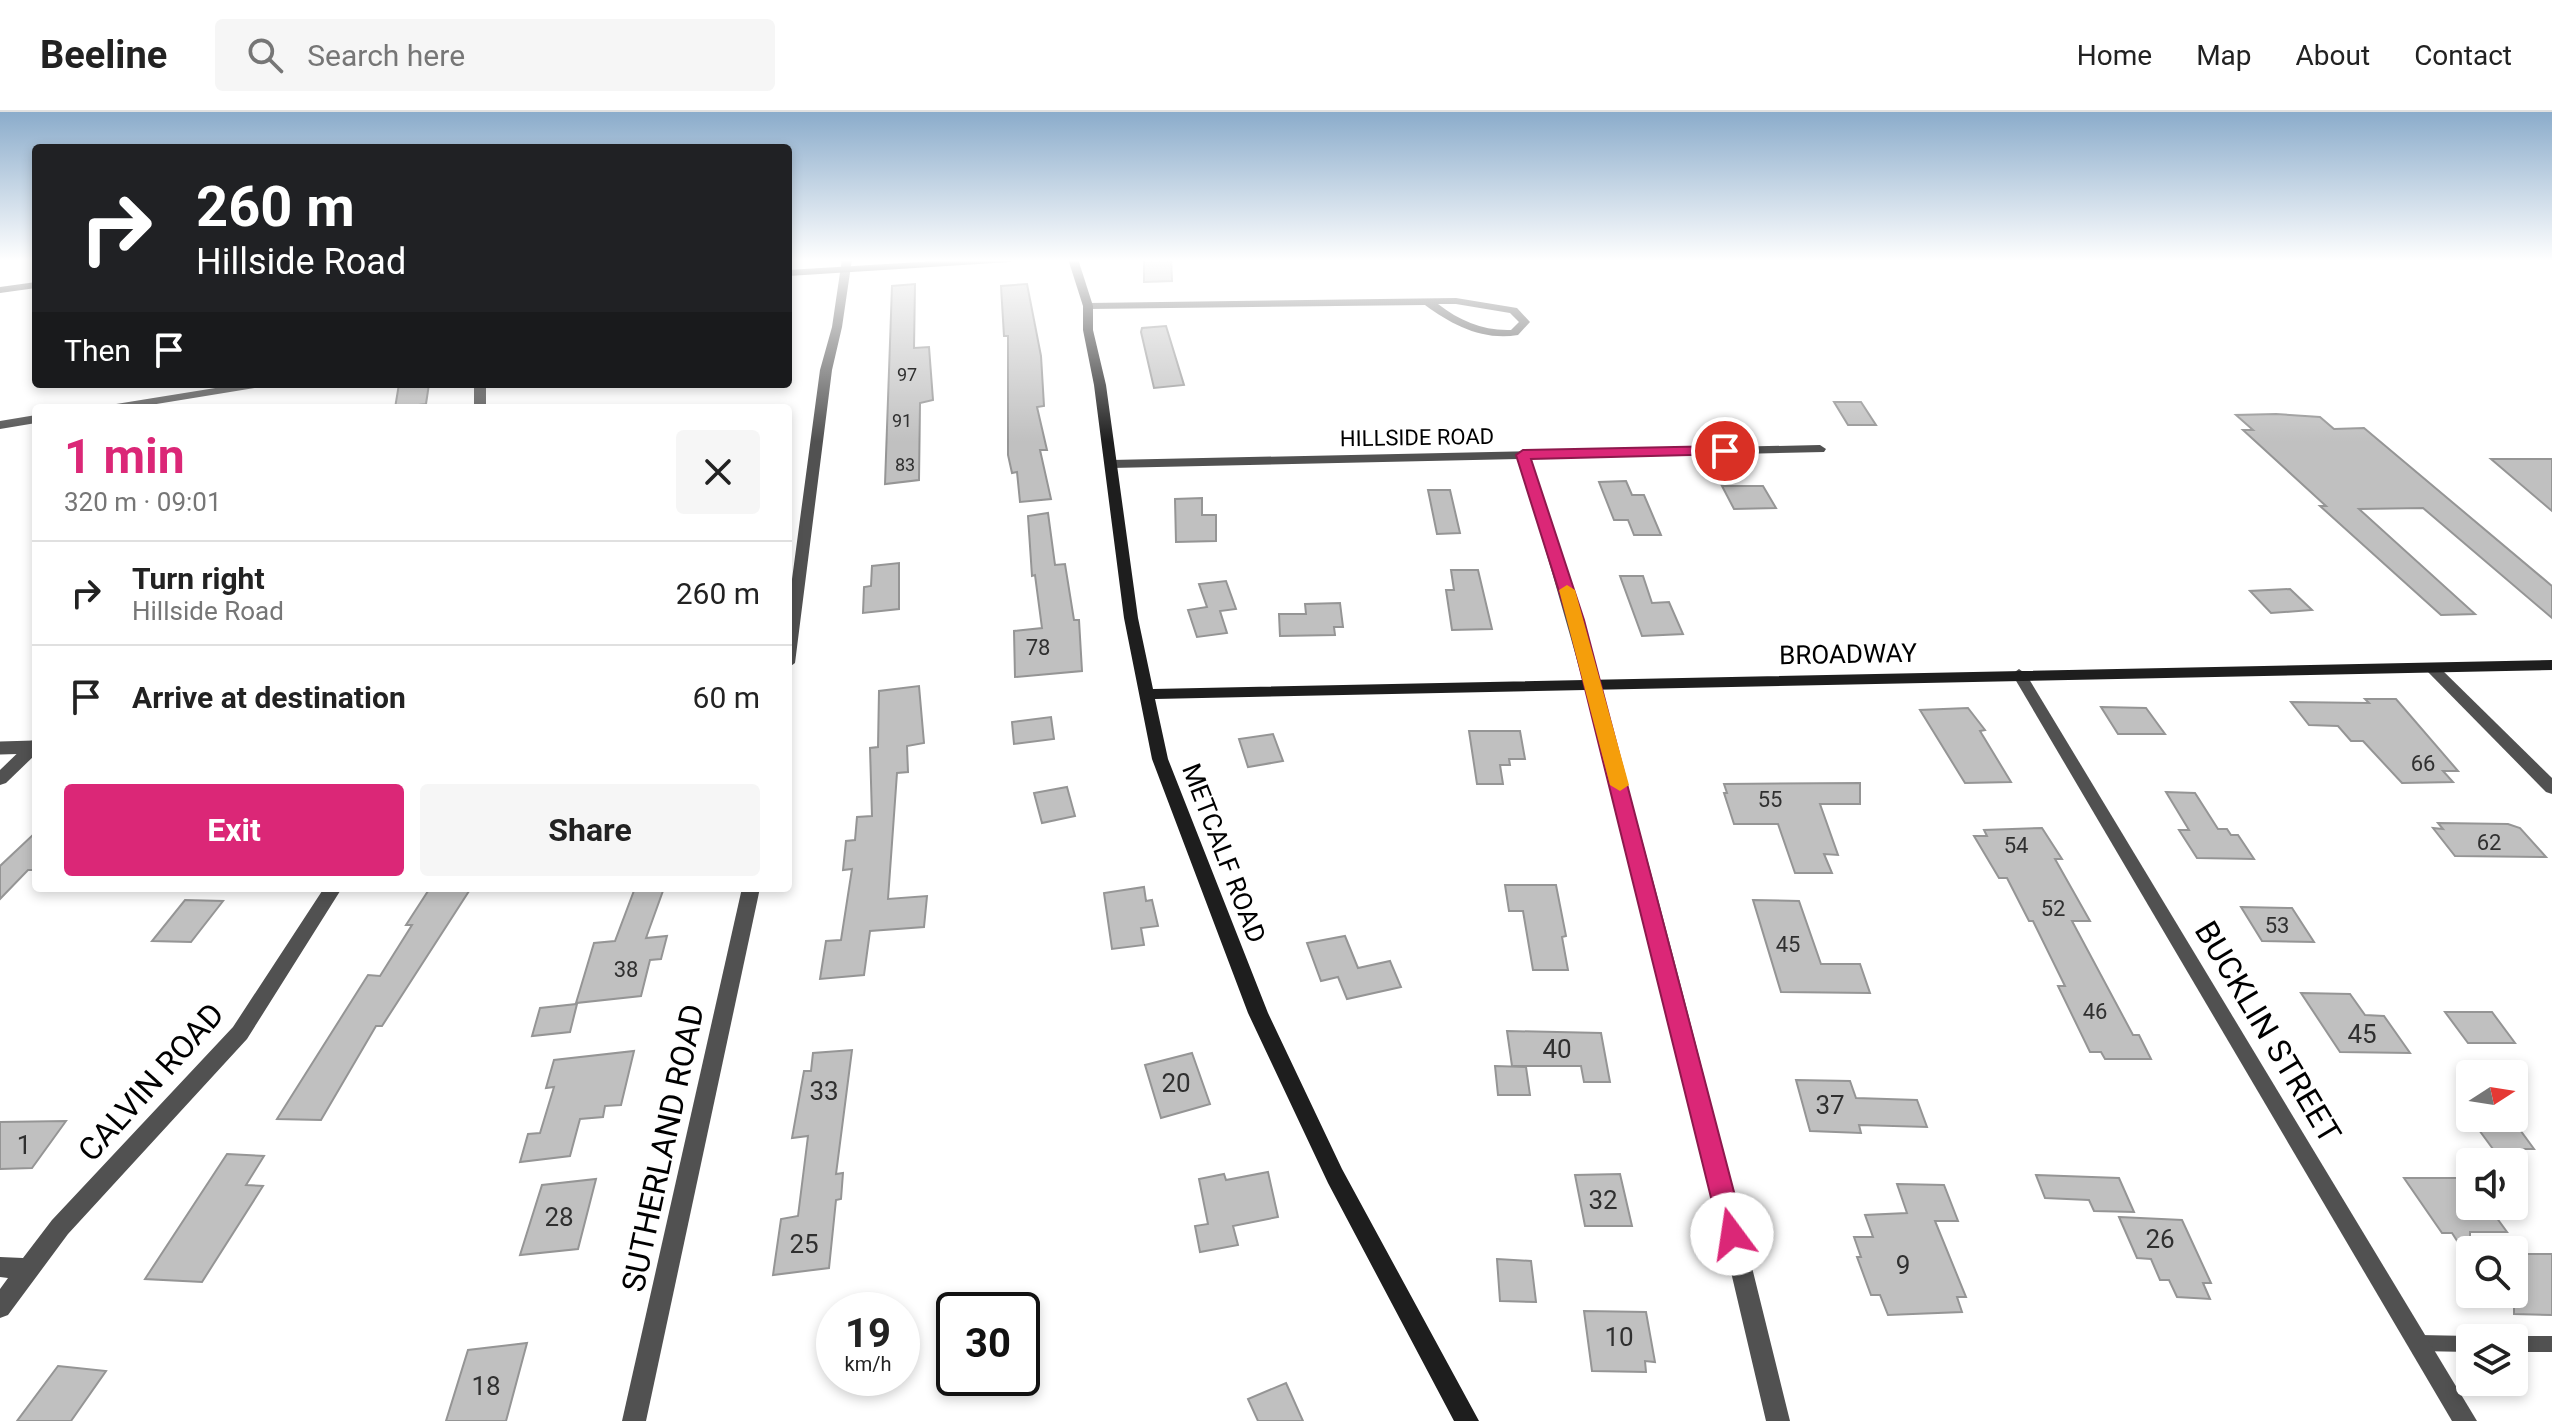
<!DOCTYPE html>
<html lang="en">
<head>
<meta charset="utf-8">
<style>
  :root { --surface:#fff; --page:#f6f6f6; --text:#222; --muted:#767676; --line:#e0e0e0; --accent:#db2777 }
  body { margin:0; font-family:Roboto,sans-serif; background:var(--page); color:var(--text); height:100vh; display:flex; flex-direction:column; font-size:30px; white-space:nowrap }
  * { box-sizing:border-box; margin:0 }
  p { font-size:26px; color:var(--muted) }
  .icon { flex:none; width:44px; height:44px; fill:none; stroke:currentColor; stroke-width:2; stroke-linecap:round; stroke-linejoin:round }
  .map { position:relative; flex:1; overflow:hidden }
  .details { position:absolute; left:32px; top:292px; width:760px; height:488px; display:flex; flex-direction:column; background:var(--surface); border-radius:8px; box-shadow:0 4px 12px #0003 }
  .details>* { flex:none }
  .hud { position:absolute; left:32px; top:32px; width:760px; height:244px; border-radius:8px; box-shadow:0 4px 12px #0003; background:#202124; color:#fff; overflow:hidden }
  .needle { width:52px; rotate:78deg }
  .controls { position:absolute; left:2456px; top:948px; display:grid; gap:16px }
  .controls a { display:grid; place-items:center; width:72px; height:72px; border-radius:8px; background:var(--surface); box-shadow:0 4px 12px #0003; font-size:40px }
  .speed { position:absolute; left:816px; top:1180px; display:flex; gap:16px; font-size:40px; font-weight:700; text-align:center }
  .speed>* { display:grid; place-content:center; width:104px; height:104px; border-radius:50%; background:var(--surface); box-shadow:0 4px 12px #0003; line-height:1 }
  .speed small { font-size:20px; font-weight:400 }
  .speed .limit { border:4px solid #111; border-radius:12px; background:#fff; color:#111 }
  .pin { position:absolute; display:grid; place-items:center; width:68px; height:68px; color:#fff; margin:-34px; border:4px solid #fff; border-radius:50%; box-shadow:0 2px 8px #0007 }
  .me { position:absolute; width:88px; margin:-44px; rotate:346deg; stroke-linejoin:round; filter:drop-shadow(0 0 6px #0008) }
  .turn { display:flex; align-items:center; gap:28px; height:168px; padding:0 32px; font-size:36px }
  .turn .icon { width:104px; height:104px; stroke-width:2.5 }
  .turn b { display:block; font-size:56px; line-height:68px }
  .then { display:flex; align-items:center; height:76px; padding:0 32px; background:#0003; gap:16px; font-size:30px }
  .round { display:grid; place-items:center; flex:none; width:84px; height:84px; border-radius:8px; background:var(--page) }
  .headline { display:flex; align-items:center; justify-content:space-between; height:136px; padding:0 32px }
  h1 { font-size:48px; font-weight:700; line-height:60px; color:var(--accent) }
  .primary-button { display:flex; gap:16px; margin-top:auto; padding:16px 32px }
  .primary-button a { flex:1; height:92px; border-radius:8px; background:var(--accent); color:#fff; font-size:32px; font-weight:700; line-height:92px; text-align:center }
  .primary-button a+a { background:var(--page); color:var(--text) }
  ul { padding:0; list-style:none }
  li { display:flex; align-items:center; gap:24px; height:104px; padding:0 32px; border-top:2px solid var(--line) }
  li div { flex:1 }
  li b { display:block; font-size:30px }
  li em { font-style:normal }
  header { display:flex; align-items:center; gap:48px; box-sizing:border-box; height:112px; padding:0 40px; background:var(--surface); border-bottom:2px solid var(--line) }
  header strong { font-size:38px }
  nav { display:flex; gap:44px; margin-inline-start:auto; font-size:28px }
  .search { width:560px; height:72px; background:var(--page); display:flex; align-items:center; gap:20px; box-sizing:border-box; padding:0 28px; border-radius:8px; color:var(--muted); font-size:30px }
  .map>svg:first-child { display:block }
  .building { fill:#c0c0c0; stroke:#959595; stroke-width:2 }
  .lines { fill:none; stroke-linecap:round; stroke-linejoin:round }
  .lane-far1 { stroke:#515151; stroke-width:13 }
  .lane { stroke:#515151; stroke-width:16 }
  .street { fill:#515151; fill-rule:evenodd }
  .secondary { fill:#1e1e1e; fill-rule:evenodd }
  .route { fill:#db2777; stroke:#8e194d; stroke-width:2 }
  .slow { fill:#f59e0b }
  .labels { text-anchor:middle; stroke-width:6; stroke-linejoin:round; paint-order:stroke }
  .far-number-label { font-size:18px; fill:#303030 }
  .far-street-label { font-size:22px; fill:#000; stroke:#fff }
  .number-label { font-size:22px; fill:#303030 }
  .street-label { font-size:26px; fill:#000; stroke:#fff }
  .near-number-label { font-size:26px; fill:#303030 }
  .near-street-label { font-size:32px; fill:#000; stroke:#fff }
</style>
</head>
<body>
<header>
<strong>Beeline</strong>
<div class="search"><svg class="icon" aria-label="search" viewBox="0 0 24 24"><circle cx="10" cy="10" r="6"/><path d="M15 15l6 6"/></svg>Search here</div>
<nav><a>Home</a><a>Map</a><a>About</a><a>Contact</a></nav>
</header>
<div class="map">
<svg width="2552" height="1309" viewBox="0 0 2552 1309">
  <rect width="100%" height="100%" fill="#fff"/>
  <g class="building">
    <polygon points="1144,147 1171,147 1172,169 1144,170"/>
    <polygon points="915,172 914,236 929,235 933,288 920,291 919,368 885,372 892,174"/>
    <polygon points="1027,172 1041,244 1044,294 1037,295 1047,338 1040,338 1051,387 1020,390 1017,360 1012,361 1008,343 1008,224 1004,224 1001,174"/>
    <polygon points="1166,214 1184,273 1154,276 1141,220 1142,216"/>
    <polygon points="399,272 429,272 426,292 395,296"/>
    <polygon points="1834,290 1861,290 1876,313 1848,313"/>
    <polygon points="2276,302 2320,305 2334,317 2364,316 2552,474 2552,506 2423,396 2359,397 2475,502 2441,503 2320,394 2326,394 2243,318 2253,318 2236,303"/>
    <polygon points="2491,347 2552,347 2552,399"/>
    <polygon points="1626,369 1632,383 1644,383 1661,423 1634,423 1628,408 1614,408 1599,370"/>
    <polygon points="1722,374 1763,374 1776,396 1734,397"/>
    <polygon points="1428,378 1450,378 1460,421 1437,422"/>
    <polygon points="1202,386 1202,403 1216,403 1216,429 1176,430 1175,387"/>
    <polygon points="1048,401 1055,453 1065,452 1074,508 1079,508 1082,559 1015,565 1014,519 1042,516 1035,463 1032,464 1028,404"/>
    <polygon points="899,451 899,497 863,501 864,475 871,474 872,454"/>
    <polygon points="1451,458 1478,458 1492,517 1452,518 1446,478 1454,478"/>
    <polygon points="1620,464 1643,464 1652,491 1669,490 1683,522 1642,524"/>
    <polygon points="1226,469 1236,497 1220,499 1227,521 1197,525 1188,498 1207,495 1199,472"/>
    <polygon points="2290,477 2312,498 2271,501 2250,479"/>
    <polygon points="1340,491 1343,515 1334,515 1335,523 1280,524 1279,502 1306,502 1305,492"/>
    <polygon points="919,574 924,631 907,634 908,660 897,661 888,787 927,784 924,815 870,819 864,863 820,867 826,829 841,828 852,757 843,758 846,729 855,728 857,705 872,704 870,636 878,635 879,579"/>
    <polygon points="2365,587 2396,587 2458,659 2443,659 2453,670 2402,671 2363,629 2351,629 2338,614 2309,613 2291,590 2369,591"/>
    <polygon points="2101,595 2146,596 2165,622 2118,622"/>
    <polygon points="1968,596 1985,618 1980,619 2011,670 1965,671 1920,598"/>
    <polygon points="1051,605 1054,627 1014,632 1012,610"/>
    <polygon points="1469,619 1520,619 1525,647 1509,647 1510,653 1500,653 1503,672 1477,672"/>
    <polygon points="1273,622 1283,649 1248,655 1239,627"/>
    <polygon points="1860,671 1860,692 1820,692 1838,743 1824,742 1832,761 1795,761 1778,712 1734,712 1724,681 1727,681 1724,672"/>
    <polygon points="1067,675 1075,704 1042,711 1034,681"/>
    <polygon points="2166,680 2195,681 2218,717 2227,717 2231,723 2238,723 2254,747 2197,746 2179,718 2189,718"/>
    <polygon points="2438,711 2508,712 2520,716 2546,745 2455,744 2433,716 2443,717"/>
    <polygon points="2042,716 2062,747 2055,747 2090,809 2072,809 2133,923 2139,923 2151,947 2105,947 2101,940 2090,940 2058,874 2065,874 2033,809 2029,809 2007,766 1999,766 1974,724 1987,724 1984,718"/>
    <polygon points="36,720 36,758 28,758 0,787 0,754"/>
    <polygon points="1505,773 1556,773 1566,824 1562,825 1568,858 1533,858 1523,799 1509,799"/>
    <polygon points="1144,775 1146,789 1152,788 1158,814 1141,816 1144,833 1112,837 1104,781"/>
    <polygon points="430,776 471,776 382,914 376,914 321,1008 277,1007 368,863 380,864 412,813 406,813"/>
    <polygon points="635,776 664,776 646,826 667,824 661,847 650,848 641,884 576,891 594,831 615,829"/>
    <polygon points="185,788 223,789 191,830 152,829"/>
    <polygon points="1753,788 1799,789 1821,852 1860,852 1870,881 1781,880"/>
    <polygon points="2241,795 2292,796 2314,830 2262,829"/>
    <polygon points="1345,824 1358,856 1390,849 1401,875 1347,887 1338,865 1321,869 1307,831"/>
    <polygon points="2301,881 2350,882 2365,903 2384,904 2410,941 2340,940"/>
    <polygon points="577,892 570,920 532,924 540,896"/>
    <polygon points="2445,900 2492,900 2515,931 2468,931"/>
    <polygon points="1507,919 1601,921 1610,970 1584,970 1581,954 1512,954"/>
    <polygon points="852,938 836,1062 843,1061 841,1087 836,1088 829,1156 773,1163 781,1107 798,1104 808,1024 792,1026 804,959 811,959 813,941"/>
    <polygon points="634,939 621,993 605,994 603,1005 580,1007 570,1044 520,1050 528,1022 540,1021 554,975 546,976 554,948"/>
    <polygon points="1192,941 1210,992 1161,1006 1145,953"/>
    <polygon points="1495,954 1526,955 1530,983 1498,983"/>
    <polygon points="1796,968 1850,969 1856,986 1917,988 1927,1015 1859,1013 1861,1021 1810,1019"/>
    <polygon points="2471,1007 2512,1007 2534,1037 2493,1037"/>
    <polygon points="66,1009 32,1056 0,1057 0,1010"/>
    <polygon points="227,1042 264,1044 246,1073 263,1074 202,1170 145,1167"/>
    <polygon points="1268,1060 1278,1105 1233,1114 1238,1133 1200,1140 1195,1114 1208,1112 1199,1067 1224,1062 1226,1068"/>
    <polygon points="1620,1062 1632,1114 1585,1114 1575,1063"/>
    <polygon points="2036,1063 2119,1066 2134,1100 2094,1099 2089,1088 2045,1086"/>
    <polygon points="2404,1066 2470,1066 2470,1094 2488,1094 2507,1120 2470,1120 2470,1149 2452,1121 2442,1121"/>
    <polygon points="596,1067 578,1137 520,1143 542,1073"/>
    <polygon points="1897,1072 1944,1073 1958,1109 1935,1109 1966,1185 1957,1185 1962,1200 1888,1203 1880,1183 1871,1183 1857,1145 1861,1145 1854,1125 1873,1125 1865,1103 1907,1101"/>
    <polygon points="2119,1105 2182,1108 2211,1171 2203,1171 2210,1187 2177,1185 2169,1168 2160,1168 2151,1147 2137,1146"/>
    <polygon points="2514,1142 2552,1142 2552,1203 2514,1202"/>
    <polygon points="1497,1147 1531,1149 1536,1190 1500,1189"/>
    <polygon points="1584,1199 1646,1200 1655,1250 1645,1249 1646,1260 1592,1259"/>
    <polygon points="527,1231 506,1309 446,1309 468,1238"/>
    <polygon points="58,1254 106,1259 71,1309 17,1309"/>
    <polygon points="1286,1271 1303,1309 1258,1309 1248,1287"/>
  </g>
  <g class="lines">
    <polyline class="lane-far1" points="0,636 34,635"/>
    <g class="lane">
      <polyline points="2419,1231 2470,1232"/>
      <polyline points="2514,1232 2552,1232"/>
    </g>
    <g class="street">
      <polygon points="842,147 852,147 842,215 832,258 795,551 788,556 788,497 820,258 832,215"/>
      <path d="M1456 186 1517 196 1530 210 1518 223C1483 229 1452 213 1425 193L1088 197 1083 194 1088 191ZM1438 192H1456L1510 201 1519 210 1511 218C1483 219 1460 209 1438 192Z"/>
      <polygon points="240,272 267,272 261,275 132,296 104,296 110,293"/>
      <rect x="474" y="272" width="12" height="24"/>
      <polygon points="36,303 36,311 0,317 0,309"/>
      <path d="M1820 333 1826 337 1824 340 1530 347C1632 664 1710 986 1790 1309H1766C1690 986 1616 664 1518 347L1111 356 1105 352 1111 348Z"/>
      <polygon points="2432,551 2437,553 2552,666 2552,682 2546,680 2427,559 2425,556"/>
      <polygon points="2019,557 2026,562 2477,1309 2452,1309 2012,562"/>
      <polygon points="36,628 36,642 6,671 0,673 0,658 30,629"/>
      <polygon points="324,776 342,776 247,927 68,1122 8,1203 0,1206 0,1177 8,1166 0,1165 0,1145 23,1146 52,1108 233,915"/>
      <polygon points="742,776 760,776 646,1309 622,1309"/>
    </g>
    <g class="secondary">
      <polygon points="969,147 1015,147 1010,150 788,164 788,158"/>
      <polygon points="1068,147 1078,147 1093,194 1093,218 1106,273 1138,506 1153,577 2552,548 2552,558 1155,587 1168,647 1268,901 1342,1057 1479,1309 1454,1309 1328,1071 1248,901 1152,647 1124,506 1094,273 1083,218 1083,194"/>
      <polygon points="36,170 36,176 0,181 0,175"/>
    </g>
  </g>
  <linearGradient id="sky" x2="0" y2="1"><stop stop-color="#8baccb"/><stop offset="0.45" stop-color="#fff"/><stop offset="1" stop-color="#fff" stop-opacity="0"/></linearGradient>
  <rect width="2552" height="330" fill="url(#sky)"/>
  <polygon class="route" points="1725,334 1732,339 1730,342 1531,347 1584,508 1745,1122 1741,1130 1732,1134 1724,1130 1720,1122 1568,508 1516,343 1523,338"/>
  <polygon class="slow" points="1567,473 1575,478 1629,673 1620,679 1610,673 1559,478"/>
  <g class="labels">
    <g class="far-number-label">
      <text x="907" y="269">97</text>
      <text x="902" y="315">91</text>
      <text x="905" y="359">83</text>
    </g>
    <g class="far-street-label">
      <text transform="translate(1417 325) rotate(-1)" y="8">HILLSIDE ROAD</text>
    </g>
    <g class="number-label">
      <text x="1038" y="543">78</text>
      <text x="2423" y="659">66</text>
      <text x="1770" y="695">55</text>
      <text x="2489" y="738">62</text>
      <text x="2016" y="741">54</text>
      <text x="2053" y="804">52</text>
      <text x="2277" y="821">53</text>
      <text x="1788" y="840">45</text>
      <text x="626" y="865">38</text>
      <text x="2095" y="907">46</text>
    </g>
    <g class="street-label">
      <text transform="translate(1848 542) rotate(-1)" y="9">BROADWAY</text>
      <text transform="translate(1224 741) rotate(69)" y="9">METCALF ROAD</text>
    </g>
    <g class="near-number-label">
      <text x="2362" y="931">45</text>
      <text x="1557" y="946">40</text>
      <text x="1176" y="980">20</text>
      <text x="824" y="988">33</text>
      <text x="1830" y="1002">37</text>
      <text x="24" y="1042">1</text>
      <text x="1603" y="1097">32</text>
      <text x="559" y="1114">28</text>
      <text x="2160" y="1136">26</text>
      <text x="804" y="1141">25</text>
      <text x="1903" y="1162">9</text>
      <text x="1619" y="1234">10</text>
      <text x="486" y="1283">18</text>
    </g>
    <g class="near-street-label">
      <text transform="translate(2268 920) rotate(59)" y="11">BUCKLIN STREET</text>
      <text transform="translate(151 970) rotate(-48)" y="11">CALVIN ROAD</text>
      <text transform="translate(663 1036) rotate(-78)" y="11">SUTHERLAND ROAD</text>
    </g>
  </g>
</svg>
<div class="controls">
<a><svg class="needle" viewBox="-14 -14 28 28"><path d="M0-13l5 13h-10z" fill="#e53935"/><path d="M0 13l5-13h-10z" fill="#767676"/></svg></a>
<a><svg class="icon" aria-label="sound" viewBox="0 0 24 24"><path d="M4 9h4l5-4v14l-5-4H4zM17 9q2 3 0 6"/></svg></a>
<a><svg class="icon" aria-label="search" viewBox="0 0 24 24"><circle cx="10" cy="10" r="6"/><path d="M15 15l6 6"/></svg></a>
<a><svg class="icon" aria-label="layers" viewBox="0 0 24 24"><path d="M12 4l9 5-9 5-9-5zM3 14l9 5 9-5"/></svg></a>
</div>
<div class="speed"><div>19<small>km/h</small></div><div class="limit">30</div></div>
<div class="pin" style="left:1725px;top:339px;background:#d93025"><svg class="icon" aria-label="arrive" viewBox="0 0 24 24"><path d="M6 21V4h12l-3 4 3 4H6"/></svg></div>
<svg class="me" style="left:1732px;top:1122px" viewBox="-20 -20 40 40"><circle r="19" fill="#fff"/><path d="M0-13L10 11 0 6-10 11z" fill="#db2777"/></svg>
<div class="hud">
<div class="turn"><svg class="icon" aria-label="right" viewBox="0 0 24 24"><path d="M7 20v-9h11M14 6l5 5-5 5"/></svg><div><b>260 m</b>Hillside Road</div></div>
<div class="then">Then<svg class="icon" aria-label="arrive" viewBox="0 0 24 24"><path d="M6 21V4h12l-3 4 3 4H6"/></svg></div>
</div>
<section class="details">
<div class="headline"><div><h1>1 min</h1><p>320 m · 09:01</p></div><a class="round"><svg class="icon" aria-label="close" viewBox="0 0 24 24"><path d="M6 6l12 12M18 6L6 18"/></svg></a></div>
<ul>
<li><svg class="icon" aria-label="right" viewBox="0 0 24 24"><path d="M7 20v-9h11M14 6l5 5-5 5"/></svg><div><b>Turn right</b><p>Hillside Road</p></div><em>260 m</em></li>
<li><svg class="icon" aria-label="arrive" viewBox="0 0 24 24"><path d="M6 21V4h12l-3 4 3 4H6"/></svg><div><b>Arrive at destination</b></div><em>60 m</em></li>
</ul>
<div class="primary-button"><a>Exit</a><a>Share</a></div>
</section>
</div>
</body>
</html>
